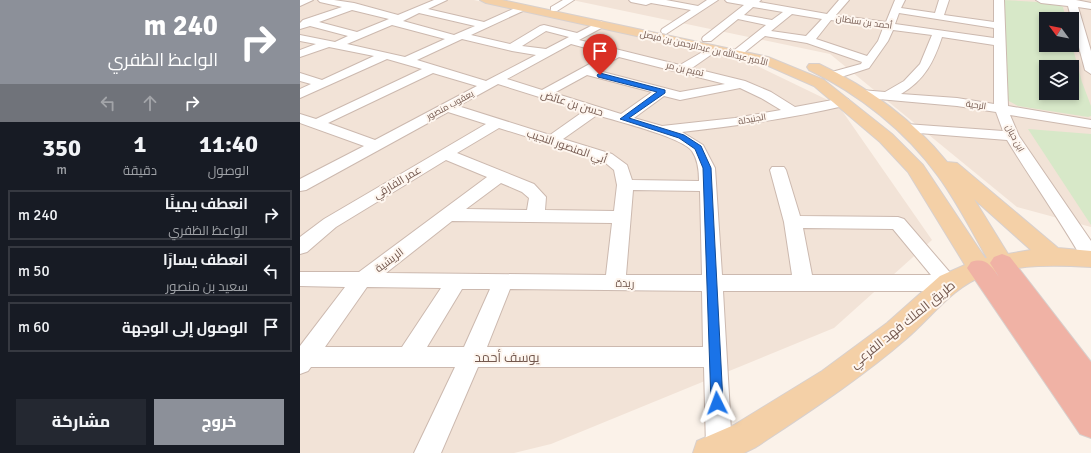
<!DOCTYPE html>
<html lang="ar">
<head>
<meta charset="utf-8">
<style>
  :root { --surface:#171b24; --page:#242831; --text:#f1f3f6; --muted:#9ea1a6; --line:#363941; --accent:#8c9099 }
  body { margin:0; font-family:Signika,Cairo,sans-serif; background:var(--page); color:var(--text); direction:rtl; height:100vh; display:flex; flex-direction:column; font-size:15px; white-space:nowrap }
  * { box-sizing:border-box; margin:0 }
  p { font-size:13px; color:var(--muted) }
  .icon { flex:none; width:22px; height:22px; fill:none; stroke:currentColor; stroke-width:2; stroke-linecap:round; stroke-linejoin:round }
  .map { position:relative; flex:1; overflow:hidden; direction:ltr }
  .side { display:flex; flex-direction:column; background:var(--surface); width:300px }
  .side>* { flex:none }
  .guide { background:#8c9099; color:#fff; overflow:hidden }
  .needle { width:26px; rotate:302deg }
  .tools { position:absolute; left:739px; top:12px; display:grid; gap:8px }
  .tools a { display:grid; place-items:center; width:40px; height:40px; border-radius:0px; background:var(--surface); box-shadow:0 2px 6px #0003; font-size:20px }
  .pin { position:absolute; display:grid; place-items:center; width:34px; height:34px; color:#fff; margin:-41px -17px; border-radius:50% 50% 50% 0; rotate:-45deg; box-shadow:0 0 4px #0007 }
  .pin .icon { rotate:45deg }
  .me { position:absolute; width:44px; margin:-22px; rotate:357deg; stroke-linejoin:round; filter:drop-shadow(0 0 3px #0008) }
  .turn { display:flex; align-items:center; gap:14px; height:84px; padding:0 16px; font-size:18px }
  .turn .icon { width:52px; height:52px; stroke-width:2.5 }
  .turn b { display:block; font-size:28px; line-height:34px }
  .lanes { display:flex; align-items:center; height:38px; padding:0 16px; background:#0003; justify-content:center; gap:20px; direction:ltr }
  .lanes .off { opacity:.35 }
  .eta { display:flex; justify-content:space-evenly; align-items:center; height:68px; text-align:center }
  .eta b { font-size:24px; font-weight:800; line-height:28px }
  .cta { display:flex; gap:8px; margin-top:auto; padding:8px 16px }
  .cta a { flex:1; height:46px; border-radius:0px; background:var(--accent); color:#fff; font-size:16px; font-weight:800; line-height:46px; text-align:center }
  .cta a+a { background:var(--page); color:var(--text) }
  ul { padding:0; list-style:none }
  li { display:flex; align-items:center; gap:12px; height:50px; margin:0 8px 6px; padding:0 8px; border:2px solid var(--line); border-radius:0px }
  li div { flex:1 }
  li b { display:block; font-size:15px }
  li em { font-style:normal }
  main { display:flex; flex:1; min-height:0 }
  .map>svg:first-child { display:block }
  .residential { fill:#f2e3d7; fill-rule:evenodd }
  .green { fill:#d7e8c8; fill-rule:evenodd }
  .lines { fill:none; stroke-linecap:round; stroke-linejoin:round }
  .minor-casing { stroke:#ccb9af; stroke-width:2 }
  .major-casing { stroke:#d8d0cd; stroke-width:2 }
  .highway-casing { stroke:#d8d0cd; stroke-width:2 }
  .minor { fill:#fff; fill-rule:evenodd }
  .major { fill:#f4d0a7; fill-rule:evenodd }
  .highway { fill:#f0b2a5; fill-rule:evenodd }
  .route { fill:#1a73e8; stroke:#114b97 }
  .labels { text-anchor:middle; stroke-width:4; stroke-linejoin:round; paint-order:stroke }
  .far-street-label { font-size:9px; fill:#73584e; stroke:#fef6ef }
  .street-label { font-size:11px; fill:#73584e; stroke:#fef6ef }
  .near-street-label { font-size:13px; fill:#73584e; stroke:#fef6ef }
</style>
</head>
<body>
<main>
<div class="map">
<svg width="791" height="453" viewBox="0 0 791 453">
  <rect width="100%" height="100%" fill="#fbf2e9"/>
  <g class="residential">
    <polygon points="0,0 174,0 445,60 538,105 632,240 534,328 251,444 214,453 0,453"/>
    <path d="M272 0H791V227L717 207 530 54ZM746 19H772V45H746ZM746 67H772V93H746Z"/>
  </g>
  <g class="green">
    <path d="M703 0 755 3 763 7 766 19H746V45H772L782 82 791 106V116L788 117 718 106 707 100ZM746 67H772V93H746Z"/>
    <polygon points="728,129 791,134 791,225"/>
  </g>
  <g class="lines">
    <g class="minor-casing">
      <g id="minor">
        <polygon points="0,0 13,0 0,6"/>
        <path d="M18 0H34L54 3 98 15 134 0H147L128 9 184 22 222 5 227 8 225 10 171 35 210 44 240 26 244 25 277 33 301 21 306 24 305 26 279 40 380 65 411 47 417 50 415 52 392 68 445 81 471 92 495 107 543 98 548 99 550 102 548 105C493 118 438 126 382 132L403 145 415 168 422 275H492L484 222 470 170 472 167H484L486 170 500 216 598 217 604 219 659 283 656 288 649 291H423L432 448 430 453H408L406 448 404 367H178L141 453H114L155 367H11L8 371 0 374V346L45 287 0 286V272H59L187 177 146 160 36 227 7 252 0 254V237L24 219 186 124 148 112 6 190 0 191V179L64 146 0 123V114L16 119 122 69 87 59 0 98V89L11 84 0 81V73L22 80 74 56 29 47 0 57V50L16 44 0 41V35L35 42 48 36 10 26 0 29V23L3 20 42 7 20 2ZM52 10 89 19 57 32 19 22ZM119 13 175 26 154 35 103 21ZM92 25 145 39 105 57 47 44ZM246 31 269 37 246 49 222 46ZM162 39 212 51 236 55 186 81 117 60ZM271 44 308 54 242 90 207 79ZM319 57 425 84 380 92 295 70ZM133 73 177 86 75 140 28 123ZM287 75 352 92 321 114 254 93ZM198 84 284 111 250 135 158 106ZM440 88 461 98 481 110 435 118 362 126 334 118 364 96 380 100ZM297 115C316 121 382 137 392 151 398 160 399 171 399 181L332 180 327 165 312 154 263 139ZM199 128 302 160 314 170 317 185 314 211 245 210 246 197 234 184 157 153ZM201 183 222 192 229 198 227 210 166 209ZM333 190 400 191 402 275H326ZM152 221 312 223 306 275 86 273ZM503 228 593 229 631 275H512ZM67 287 141 288 102 347H25ZM162 289H190L164 347H127ZM210 289 402 291 403 347H187Z"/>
        <polygon points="263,0 274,0 257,11 251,11 251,7"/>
        <polygon points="329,0 366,0 398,6 407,0 418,0 366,34 362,33 361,31 362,29 391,10 351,3 346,5 331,2"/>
        <path d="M425 0H461L459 2 527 14 539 0H549L536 15 586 22 595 0H605L601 8 635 13 639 0H649L644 15 694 22V0H704L708 106 791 120V128L710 115 719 136 791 241V264L784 262C760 220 732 181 707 140L606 132 601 131 599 128 601 125 606 124 703 131 696 112 657 106 556 97 555 94 561 90 585 92 604 81 620 64 632 35 593 30 588 41 569 68 532 80 526 76 528 73 561 64 562 62 507 43 465 36 440 56H432L430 54 432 52 466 25 438 19 411 41H403L402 39 403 37 444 5 427 2ZM453 7 483 12 472 20 444 15ZM599 13 694 28V38L595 24ZM492 14 522 19 506 36 471 31ZM531 20 583 28 578 41 567 56 516 39ZM642 37 694 45V104L657 98 601 94C625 80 634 61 642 37Z"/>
        <polygon points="736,0 776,0 791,3 791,9 778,7 791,51 791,74 785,70 768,6 741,3"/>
      </g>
    </g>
    <g class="major-casing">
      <path id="major" d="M180 0H202L468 57 524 80 592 134 623 165 685 258H687C671 230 657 202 638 176 606 131 559 94 509 70L507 67 509 64H519C568 87 613 120 647 162L657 163 758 248 791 251V267C756 265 720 264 686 275 653 286 632 317 606 339 560 379 507 413 456 447L444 453H393L397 441 434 425 522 371 587 323 640 276 665 265 608 172 580 142 514 86 464 64 186 3ZM674 199 731 250 708 254Z"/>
    </g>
    <g class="highway-casing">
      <path id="highway" d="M702 254 710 257 791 362V438L780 434 667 268 671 262C686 257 691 266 699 277L690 263 694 257Z"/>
    </g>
    <use href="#minor" class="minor"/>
    <use href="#major" class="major"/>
    <use href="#highway" class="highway"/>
  </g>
  <polygon class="route" points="300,73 365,90 365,93 329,118 384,135 401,146 411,168 423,403 421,407 417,408 412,407 411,403 403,168 395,149 379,138 320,119 357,92 298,77 297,75"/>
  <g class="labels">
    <g class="far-street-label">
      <text transform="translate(564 22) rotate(8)" y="3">أحمد بن سلطان</text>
      <text transform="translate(404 48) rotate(13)" y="3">الأمير عبدالله بن عبدالرحمن بن فيصل</text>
      <text transform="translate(385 69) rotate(13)" y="3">تميم بن مر</text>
      <text transform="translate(150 105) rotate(-28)" y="3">يعقوب منصور</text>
      <text transform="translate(676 105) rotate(8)" y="3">الرحية</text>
      <text transform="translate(452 119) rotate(-10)" y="3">الجنيدلة</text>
      <text transform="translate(715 138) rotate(62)" y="3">ابن حيان</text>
    </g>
    <g class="street-label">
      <text transform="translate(272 103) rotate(17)" y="4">حسن بن عائض</text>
      <text transform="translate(267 146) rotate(19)" y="4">أبي المنصور النجيب</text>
      <text transform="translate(97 182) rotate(-31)" y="4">عمر الفارقي</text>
      <text transform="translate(89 260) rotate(-37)" y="4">الريشية</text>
      <text x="325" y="287">ريدة</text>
    </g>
    <g class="near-street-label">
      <text transform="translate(602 324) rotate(-39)" y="5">طريق الملك فهد الفرعي</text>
      <text x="207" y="362">يوسف أحمد</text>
    </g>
  </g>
</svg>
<div class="tools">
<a><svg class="needle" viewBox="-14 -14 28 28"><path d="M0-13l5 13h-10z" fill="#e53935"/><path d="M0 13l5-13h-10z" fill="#9ea1a6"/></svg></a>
<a><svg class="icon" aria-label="layers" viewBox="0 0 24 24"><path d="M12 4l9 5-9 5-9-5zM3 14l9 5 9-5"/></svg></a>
</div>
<div class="pin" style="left:300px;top:75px;background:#d93025"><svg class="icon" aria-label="arrive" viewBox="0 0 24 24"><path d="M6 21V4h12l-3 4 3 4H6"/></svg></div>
<svg class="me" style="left:417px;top:403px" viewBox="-20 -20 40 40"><path d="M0-17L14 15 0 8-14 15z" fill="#1a73e8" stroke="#fff" stroke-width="4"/></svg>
</div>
<section class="side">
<div class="guide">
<div class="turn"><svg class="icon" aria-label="right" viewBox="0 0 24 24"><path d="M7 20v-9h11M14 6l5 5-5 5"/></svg><div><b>240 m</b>الواعظ الظفري</div></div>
<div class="lanes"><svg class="icon off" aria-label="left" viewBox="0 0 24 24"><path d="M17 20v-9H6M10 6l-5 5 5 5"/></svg><svg class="icon off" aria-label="ahead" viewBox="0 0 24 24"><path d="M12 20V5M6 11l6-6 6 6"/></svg><svg class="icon" aria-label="right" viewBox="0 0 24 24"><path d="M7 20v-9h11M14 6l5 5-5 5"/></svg></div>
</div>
<div class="eta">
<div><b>11:40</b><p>الوصول</p></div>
<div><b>1</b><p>دقيقة</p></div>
<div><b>350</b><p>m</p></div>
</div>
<ul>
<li><svg class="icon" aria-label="right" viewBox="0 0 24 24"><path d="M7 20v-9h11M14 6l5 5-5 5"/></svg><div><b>انعطف يمينًا</b><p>الواعظ الظفري</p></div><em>240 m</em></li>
<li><svg class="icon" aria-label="left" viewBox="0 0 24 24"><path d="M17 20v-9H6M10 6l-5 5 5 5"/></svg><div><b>انعطف يسارًا</b><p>سعيد بن منصور</p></div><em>50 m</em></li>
<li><svg class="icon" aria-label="arrive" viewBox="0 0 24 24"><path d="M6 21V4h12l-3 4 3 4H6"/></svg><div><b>الوصول إلى الوجهة</b></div><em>60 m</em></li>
</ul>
<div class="cta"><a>خروج</a><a>مشاركة</a></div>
</section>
</main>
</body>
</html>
